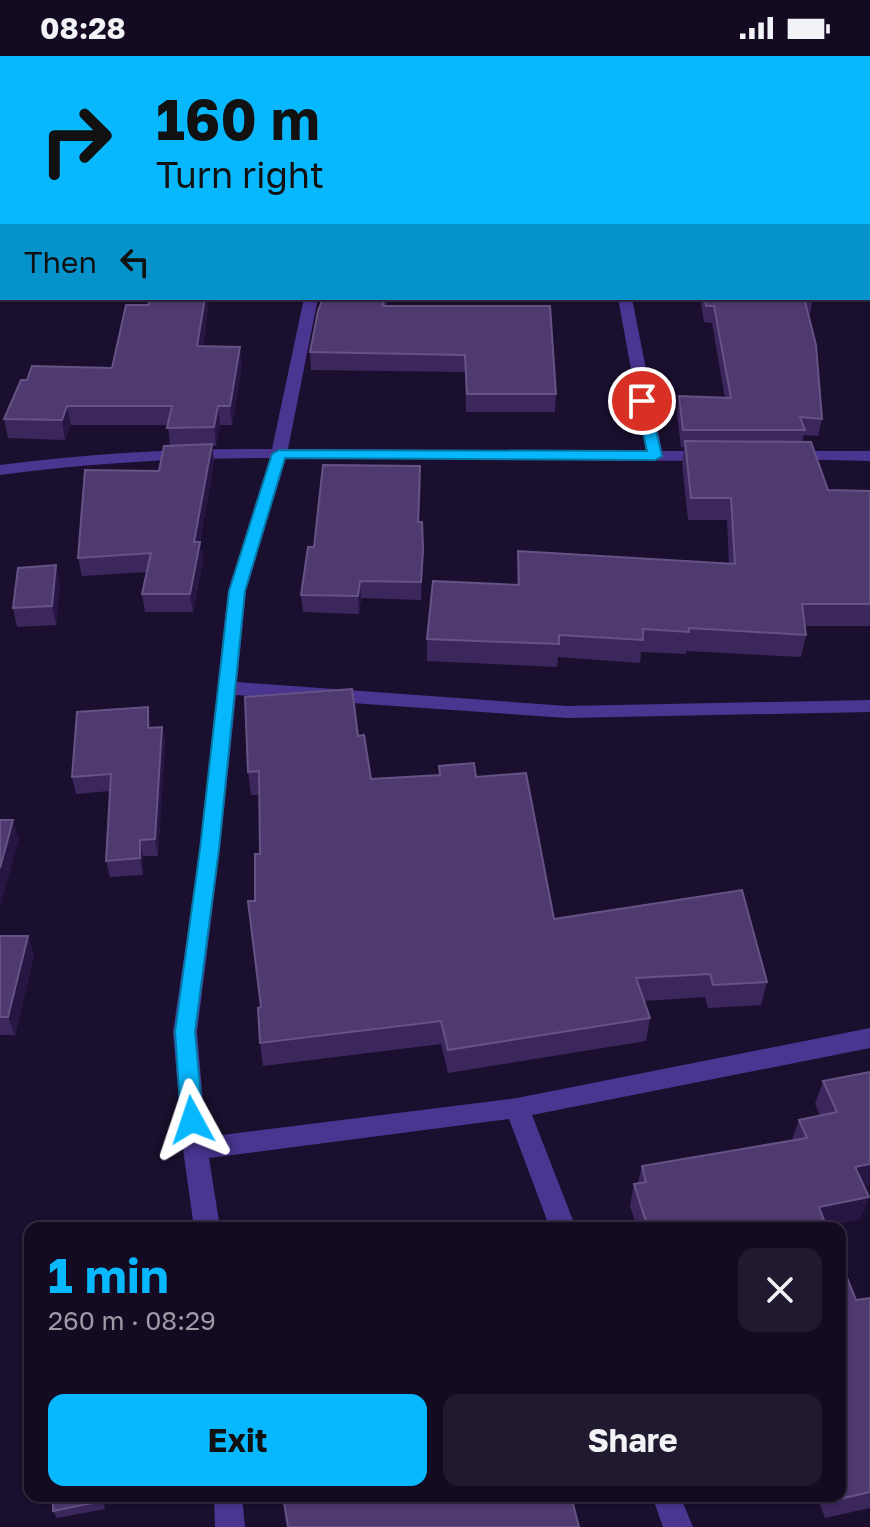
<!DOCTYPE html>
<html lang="en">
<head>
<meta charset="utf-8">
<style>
  :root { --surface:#140b22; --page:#21192f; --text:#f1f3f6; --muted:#9d9ba5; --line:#332b40; --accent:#07b8ff }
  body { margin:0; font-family:"Golos Text",sans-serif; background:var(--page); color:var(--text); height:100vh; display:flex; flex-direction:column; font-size:30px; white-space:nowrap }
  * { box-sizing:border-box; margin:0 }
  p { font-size:26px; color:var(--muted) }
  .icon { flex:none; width:44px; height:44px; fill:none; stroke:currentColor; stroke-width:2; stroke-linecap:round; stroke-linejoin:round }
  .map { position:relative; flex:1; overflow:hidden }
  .details { position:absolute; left:24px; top:1166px; width:822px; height:280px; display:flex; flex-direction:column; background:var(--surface); border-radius:16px; box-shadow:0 2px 6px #0004,0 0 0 2px var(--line) }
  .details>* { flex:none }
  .guide { position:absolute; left:0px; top:0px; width:870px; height:244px; box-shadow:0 2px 6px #0004,0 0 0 2px var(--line); background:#07b8ff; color:#111; overflow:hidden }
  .pin { position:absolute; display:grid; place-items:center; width:68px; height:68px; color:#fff; margin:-34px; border:4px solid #fff; border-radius:50%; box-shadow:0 2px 8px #0007 }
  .me { position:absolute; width:88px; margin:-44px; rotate:355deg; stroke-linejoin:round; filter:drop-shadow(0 0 6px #0008) }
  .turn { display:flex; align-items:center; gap:28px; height:168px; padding:0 24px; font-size:36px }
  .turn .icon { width:104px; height:104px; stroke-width:2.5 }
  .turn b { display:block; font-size:56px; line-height:68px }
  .then { display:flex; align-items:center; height:76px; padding:0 24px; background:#0003; gap:16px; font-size:30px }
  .round { display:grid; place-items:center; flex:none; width:84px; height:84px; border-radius:16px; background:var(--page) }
  .head { display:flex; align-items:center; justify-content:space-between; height:136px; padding:0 24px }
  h1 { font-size:48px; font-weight:700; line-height:60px; color:var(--accent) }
  .cta { display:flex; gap:16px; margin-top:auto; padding:16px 24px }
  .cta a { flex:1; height:92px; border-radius:16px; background:var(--accent); color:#111; font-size:32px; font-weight:700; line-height:92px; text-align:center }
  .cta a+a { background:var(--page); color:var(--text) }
  .status { display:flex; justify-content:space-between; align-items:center; height:56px; padding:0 40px; background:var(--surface); direction:ltr }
  .status svg { height:22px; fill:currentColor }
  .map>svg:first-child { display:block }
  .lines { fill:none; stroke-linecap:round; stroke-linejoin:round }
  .minor { fill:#4a3591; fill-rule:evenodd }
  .wall { fill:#3c275d }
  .shaded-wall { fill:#271543 }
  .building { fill:#4e3a6f; stroke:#665385; stroke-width:2 }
  .route { fill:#07b8ff; stroke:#0578a6; stroke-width:2 }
</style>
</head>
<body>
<div class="status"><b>08:28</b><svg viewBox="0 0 49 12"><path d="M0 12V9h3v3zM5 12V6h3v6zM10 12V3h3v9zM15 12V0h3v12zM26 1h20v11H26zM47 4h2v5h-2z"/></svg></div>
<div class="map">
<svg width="870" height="1471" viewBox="0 0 870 1471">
  <rect width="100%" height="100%" fill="#1a0f2e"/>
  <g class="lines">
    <g class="minor">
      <rect x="375" y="0" width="10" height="2"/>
      <rect x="611" y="0" width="10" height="2"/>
      <polygon points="2,190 2,200 0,201 0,191"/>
      <path d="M304 242H318L288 393 646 395 618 242H632L662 395H710L718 400 710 405 286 402 246 535 237 626 567 650 870 644V656L567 662 236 639 220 793 197 976 206 1081 517 1042 870 972V992L532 1059 576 1172H550L509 1063 209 1102 220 1172H194L183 1093 173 976 200 793 228 535 270 402C179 402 90 407 0 419V409C91 397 180 392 272 393Z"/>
      <polygon points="790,395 870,395 870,405 784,403 782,400"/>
      <polygon points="214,1440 242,1440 245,1471 215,1471"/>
      <polygon points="652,1440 680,1440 693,1471 663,1471"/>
    </g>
  </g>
  <g class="wall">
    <polygon points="0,0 90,0 90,2 2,2 2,118 0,118"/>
    <polygon points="868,155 870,155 870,219 868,218"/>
    <polygon points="148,242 213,242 213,244 209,245 203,290 242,309 232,369 220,369 216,390 212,390 214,406 200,486 203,504 193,556 145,556 142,538 147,516 82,520 78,502 159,415 170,390 168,369 71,369 65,384 8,382 4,363 27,324 112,312 149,249"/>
    <polygon points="387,242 386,250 556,338 555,356 466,356 465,316 311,314 310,296"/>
    <polygon points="700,242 813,242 810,258 808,258 822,363 818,380 804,379 802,386 828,434 870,435 870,570 805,570 806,579 801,601 686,595 686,598 641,596 640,607 558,601 557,611 427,605 427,583 517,529 518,495 729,508 727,464 688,464 682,407 684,391 681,391 677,358 679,340 725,342 712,267 704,266"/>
    <polygon points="421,427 419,466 423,494 423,511 421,544 361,542 359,558 303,556 301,539 314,491"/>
    <polygon points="60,528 56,569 17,571 13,552"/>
    <polygon points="151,668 151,672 162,671 165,687 158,800 143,800 143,819 110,821 106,805 110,735 76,738 72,721"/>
    <polygon points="358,680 371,723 439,720 439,710 476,721 554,863 767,926 761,949 708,952 705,941 644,945 650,962 646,985 448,1017 441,988 263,1010 260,987 261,951 255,845 260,798 259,739 251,739 248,716"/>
    <polygon points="0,880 34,899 15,979 0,979"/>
    <polygon points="870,1016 870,1129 864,1130 869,1141 860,1163 827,1170 827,1172 637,1172 630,1150 634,1128 638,1127 642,1110 792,1084 799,1064 820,1059 815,1048 823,1025"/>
    <polygon points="870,1242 870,1452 825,1462 817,1440 840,1440 856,1244"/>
    <polygon points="105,1440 105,1453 57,1462 53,1455"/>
  </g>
  <g class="shaded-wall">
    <polygon points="205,242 209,242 209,245 200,309 197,290"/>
    <polygon points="240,291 242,309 232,369 230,350"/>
    <polygon points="67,350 71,369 65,384 62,364"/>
    <polygon points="218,350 220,369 216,390 214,371"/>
    <polygon points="212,388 214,406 197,503 194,486"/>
    <polygon points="200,486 203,504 193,556 190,538"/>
    <polygon points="423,494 423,511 421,544 421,526"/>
    <polygon points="56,509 60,528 56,569 52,550"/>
    <polygon points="360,525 361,542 359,558 358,540"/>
    <polygon points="148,651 151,668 151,688 148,672"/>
    <polygon points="162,671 165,687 158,800 155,783"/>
    <polygon points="13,764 19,783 0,852 0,812"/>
    <polygon points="140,784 143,800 143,819 140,802"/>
    <polygon points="28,880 34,899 15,979 8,961"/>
    <polygon points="870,1108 870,1129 846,1134 855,1111"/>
    <polygon points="869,1141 860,1163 818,1172 819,1151"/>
    <polygon points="102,1440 105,1440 105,1453 102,1445"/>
  </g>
  <g class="building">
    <polygon points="0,0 84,0 84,2 2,2 2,102 0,103"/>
    <polygon points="200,0 339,0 338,2 198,2"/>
    <polygon points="445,0 497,0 496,2 445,2"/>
    <polygon points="677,0 827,0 828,2 677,2"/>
    <rect x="868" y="155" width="2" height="50"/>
    <polygon points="148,242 205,242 197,290 240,291 230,350 218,350 214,371 167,372 172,350 67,350 62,364 4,363 21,324 27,324 32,310 112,312 126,249 149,249"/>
    <polygon points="323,242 384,242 383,250 550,250 556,338 467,338 465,299 310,296 318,255"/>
    <polygon points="705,242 804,242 816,289 822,363 800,361 805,374 683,374 679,340 731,342 714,250 706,250"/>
    <polygon points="685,385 811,386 828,434 870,435 870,548 802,548 806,579 689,572 689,576 643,573 643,584 559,579 559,588 427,583 433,525 519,529 518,495 735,508 731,442 691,442"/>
    <polygon points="212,388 194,486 200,486 190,538 142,538 151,497 78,502 85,414 159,415 164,390"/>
    <polygon points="323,409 420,410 418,466 422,466 423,494 421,526 360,525 358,540 301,539 308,491 314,491"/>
    <polygon points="56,509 52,550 13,552 18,512"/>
    <polygon points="352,633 358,680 364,679 371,723 440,719 439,710 474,707 476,721 526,717 554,863 742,834 767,926 713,929 710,918 636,922 650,962 448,994 441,965 260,987 258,952 261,951 248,845 255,845 255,798 260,798 259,715 248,716 245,641"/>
    <polygon points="148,651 148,672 162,671 155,783 140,784 140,802 106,805 111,718 72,721 77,656"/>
    <polygon points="0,764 13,764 0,812"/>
    <polygon points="0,880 28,880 8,961 0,961"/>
    <polygon points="870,1016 870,1108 855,1111 869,1141 819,1151 827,1172 648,1172 634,1128 646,1126 642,1110 807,1082 799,1064 837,1056 823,1025"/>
    <polygon points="840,1204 856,1244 870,1242 870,1436 835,1444 833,1440 840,1440"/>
    <polygon points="53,1440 102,1440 102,1445 53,1455"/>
    <polygon points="283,1440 571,1440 579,1471 288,1471"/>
  </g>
  <polygon class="route" points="642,341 649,345 662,400 655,404 285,402 245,535 219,793 195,976 203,1064 200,1070 192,1073 185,1070 181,1064 175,976 200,793 229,535 272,398 279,394 647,395 636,345"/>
</svg>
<div class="pin" style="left:642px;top:345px;background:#d93025"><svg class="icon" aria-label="arrive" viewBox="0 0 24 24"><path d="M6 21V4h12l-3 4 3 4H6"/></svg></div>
<svg class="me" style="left:192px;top:1064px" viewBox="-20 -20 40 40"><path d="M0-17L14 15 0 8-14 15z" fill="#07b8ff" stroke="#fff" stroke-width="4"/></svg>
<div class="guide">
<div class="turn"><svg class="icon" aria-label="right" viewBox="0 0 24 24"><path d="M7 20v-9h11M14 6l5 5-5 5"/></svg><div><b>160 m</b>Turn right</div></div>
<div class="then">Then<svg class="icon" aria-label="left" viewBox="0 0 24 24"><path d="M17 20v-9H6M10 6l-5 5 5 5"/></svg></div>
</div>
<section class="details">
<div class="head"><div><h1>1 min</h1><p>260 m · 08:29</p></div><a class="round"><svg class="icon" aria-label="close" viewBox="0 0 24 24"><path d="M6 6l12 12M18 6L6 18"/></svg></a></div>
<div class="cta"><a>Exit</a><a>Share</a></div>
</section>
</div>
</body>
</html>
